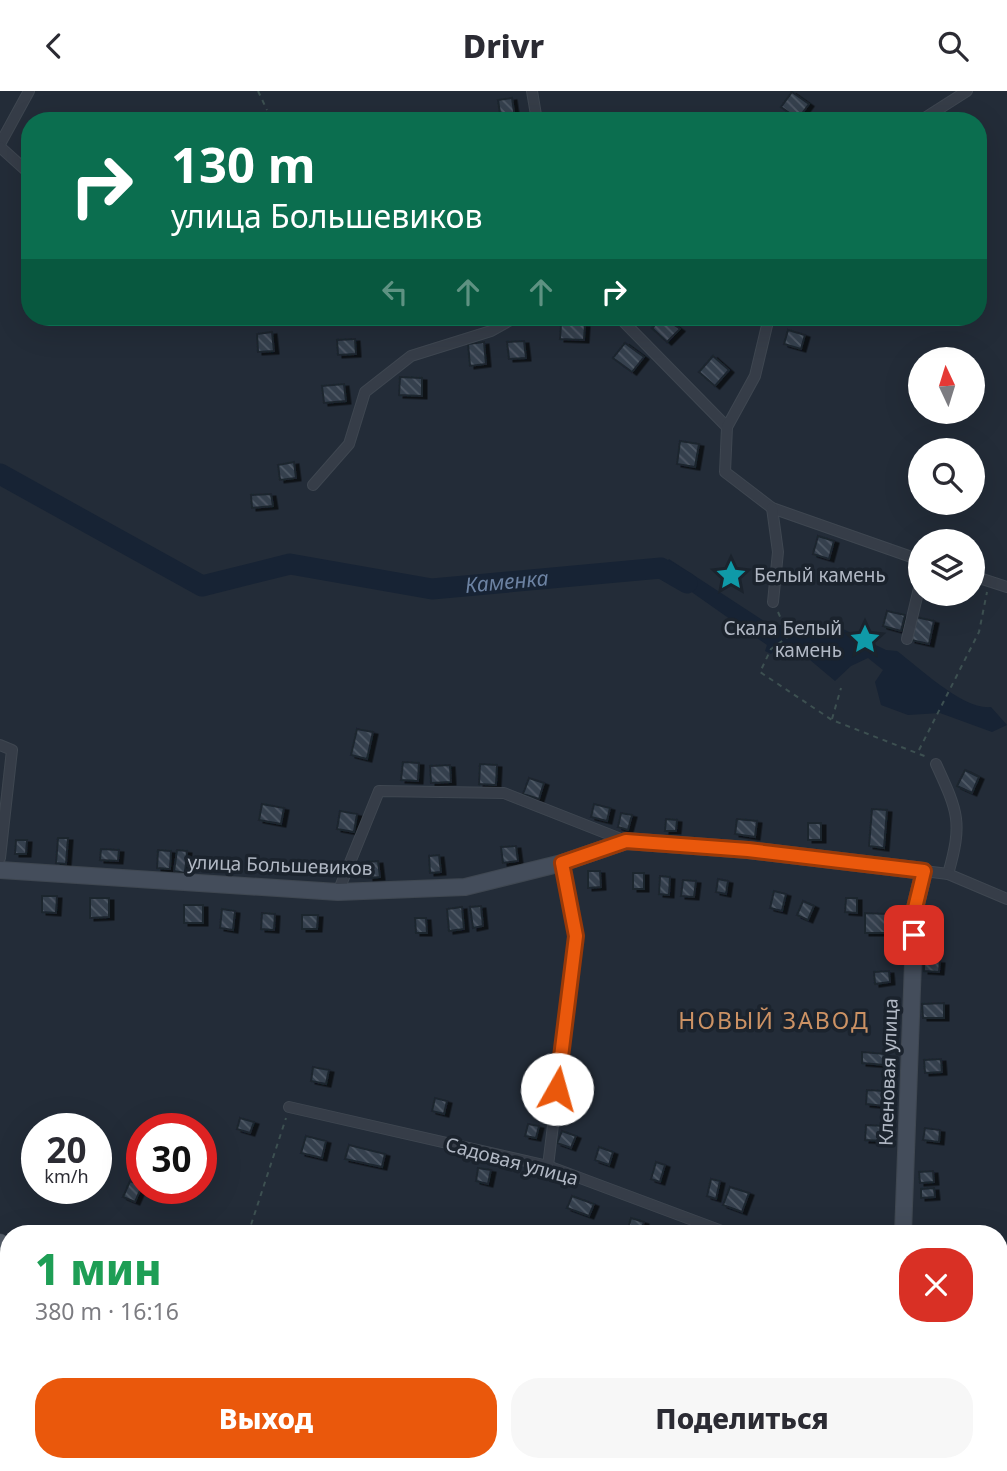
<!DOCTYPE html>
<html lang="ru">
<head>
<meta charset="utf-8">
<style>
  :root { --surface:#fff; --page:#f7f7f7; --text:#2b2b33; --muted:#7c7c81; --accent:#ea580c }
  body { margin:0; font-family:"Noto Sans",sans-serif; background:var(--page); color:var(--text); height:100vh; display:flex; flex-direction:column; font-size:26px; white-space:nowrap }
  * { box-sizing:border-box; margin:0 }
  p { font-size:23px; color:var(--muted) }
  .icon { flex:none; width:38px; height:38px; fill:none; stroke:currentColor; stroke-width:2; stroke-linecap:round; stroke-linejoin:round }
  .map { position:relative; flex:1; overflow:hidden }
  .drawer { position:absolute; left:0px; top:1134px; width:1008px; height:247px; display:flex; flex-direction:column; background:var(--surface); border-radius:28px 28px 0 0; box-shadow:0 7px 28px #0002 }
  .drawer>* { flex:none }
  .guide { position:absolute; left:21px; top:21px; width:966px; height:214px; border-radius:28px; box-shadow:0 7px 28px #0002; background:#0b6e4f; color:#fff; overflow:hidden }
  .needle { width:46px; rotate:356deg }
  .tools { position:absolute; left:908px; top:256px; display:grid; gap:14px }
  .tools a { display:grid; place-items:center; width:77px; height:77px; border-radius:50%; background:var(--surface); box-shadow:0 7px 28px #0002; font-size:35px }
  .speed { position:absolute; left:21px; top:1022px; display:flex; gap:14px; font-size:35px; font-weight:700; text-align:center }
  .speed>* { display:grid; place-content:center; width:91px; height:91px; border-radius:50%; background:var(--surface); box-shadow:0 7px 28px #0002; line-height:1 }
  .speed small { font-size:18px; font-weight:400 }
  .speed .limit { border:10px solid #d22; background:#fff; color:#111 }
  .pin { position:absolute; display:grid; place-items:center; width:60px; height:60px; color:#fff; margin:-30px; border-radius:14px; box-shadow:0 4px 10px #0006 }
  .me { position:absolute; width:77px; margin:-38px; rotate:7deg; stroke-linejoin:round; filter:drop-shadow(0 0 5px #0008) }
  .turn { display:flex; align-items:center; gap:24px; height:147px; padding:0 35px; font-size:32px }
  .turn .icon { width:91px; height:91px; stroke-width:2.5 }
  .turn b { display:block; font-size:49px; line-height:60px }
  .lanes { display:flex; align-items:center; height:66px; padding:0 35px; background:#0003; justify-content:center; gap:35px; direction:ltr }
  .lanes .off { opacity:.35 }
  .round { display:grid; place-items:center; flex:none; width:74px; height:74px; border-radius:28px; background:var(--page) }
  .head { display:flex; align-items:center; justify-content:space-between; height:119px; padding:0 35px }
  h1 { font-size:42px; font-weight:800; line-height:52px; color:#1e9e55 }
  .action { display:flex; gap:14px; margin-top:auto; padding:14px 35px }
  .action a { flex:1; height:80px; border-radius:28px; background:var(--accent); color:#fff; font-size:28px; font-weight:800; line-height:80px; text-align:center }
  .action a+a { background:var(--page); color:var(--text) }
  header { display:flex; justify-content:space-between; align-items:center; height:91px; padding:0 35px; background:var(--surface); font-size:32px; font-weight:800 }
  .map>svg:first-child { display:block }
  .water { fill:#172334 }
  .lines { fill:none; stroke-linecap:round; stroke-linejoin:round }
  .river { stroke:#172334; stroke-width:21 }
  .building { fill:url(#building-back-hatch); stroke:#1d252f; stroke-width:2; filter:url(#shadow) }
  .street-casing { stroke:#3f4751; stroke-width:12 }
  .secondary-casing { stroke:#3f4751; stroke-width:18 }
  .primary-casing { stroke:#3f4751; stroke-width:19 }
  .path { stroke:#3d5051; stroke-width:2; stroke-dasharray:5 5; stroke-linecap:butt }
  .street { stroke:#363d48; stroke-width:10 }
  .secondary { stroke:#444d5b; stroke-width:16 }
  .primary { stroke:#545c68; stroke-width:18 }
  .route-casing { stroke:#983908; stroke-width:18 }
  .route { stroke:#ea580c; stroke-width:12 }
  .labels { text-anchor:middle; stroke-width:7; stroke-linejoin:round; paint-order:stroke }
  .poi-label { font-size:19px; fill:#b1b8c4; stroke:#1b232d; text-anchor:start }
  .street-label { font-size:19px; fill:#b1b8c4; stroke:#1b232d }
  .water-label { font-size:21px; font-style:italic; fill:#6c82a2; stroke:#1b232d }
  .quarter-label { font-size:23px; letter-spacing:2px; fill:#cc9264; stroke:#1b232d }
</style>
</head>
<body>
<header><svg class="icon" aria-label="back" viewBox="0 0 24 24"><path d="M15 5l-7 7 7 7"/></svg>Drivr<svg class="icon" aria-label="search" viewBox="0 0 24 24"><circle cx="10" cy="10" r="6"/><path d="M15 15l6 6"/></svg></header>
<div class="map">
<svg width="1007" height="1380" viewBox="0 0 1007 1380">
  <defs>
    <pattern id="building-back-hatch" width="6" height="6" patternUnits="userSpaceOnUse" patternTransform="scale(1.75)"><rect width="6" height="6" fill="#35404e"/><path d="M-1 5l2 2M0 0l6 6M5-1l2 2" fill="none" stroke="#505a66"/></pattern>
    <filter id="shadow"><feDropShadow dx="4.5" dy="2.5" stdDeviation="0" flood-color="#0009"/></filter>
  </defs>
  <rect width="100%" height="100%" fill="#232c38"/>
  <path class="water" d="M669 468 770 534H835L886 559 897 560C920 577 963 619 991 616L1007 634 992 641 940 622 908 624 881 614 875 591 883 579 868 567 851 575 835 590 791 553 779 555 771 563 765 560 767 554 683 495 662 489 661 477Z"/>
  <g class="lines">
    <path class="river" id="s1" d="M0 383 202 495 290 473 432 498 661 477 687 492"/>
  </g>
  <g class="building">
    <polygon points="792,1 809,13 798,28 781,16"/>
    <polygon points="512,7 515,27 501,29 498,9"/>
    <polygon points="663,226 680,238 667,251 652,237"/>
    <polygon points="561,233 585,234 584,249 560,248"/>
    <polygon points="788,239 805,244 801,258 784,253"/>
    <polygon points="272,241 274,260 258,261 257,243"/>
    <polygon points="355,248 356,263 338,264 337,249"/>
    <polygon points="524,250 526,267 509,268 507,251"/>
    <polygon points="484,251 486,273 470,275 468,253"/>
    <polygon points="625,252 644,266 632,281 613,267"/>
    <polygon points="713,265 729,279 715,295 699,281"/>
    <polygon points="400,286 422,287 422,305 399,304"/>
    <polygon points="344,293 346,310 324,312 322,295"/>
    <polygon points="680,350 699,353 695,376 677,373"/>
    <polygon points="294,371 296,387 280,389 278,374"/>
    <polygon points="271,403 273,415 252,417 251,404"/>
    <polygon points="818,445 834,450 829,468 813,463"/>
    <polygon points="887,520 905,524 901,540 883,535"/>
    <polygon points="916,526 934,530 929,553 911,549"/>
    <polygon points="357,638 373,641 367,668 351,664"/>
    <polygon points="403,671 419,672 418,690 401,689"/>
    <polygon points="480,673 497,674 496,694 479,693"/>
    <polygon points="450,674 451,691 431,692 430,675"/>
    <polygon points="965,679 979,686 972,702 957,695"/>
    <polygon points="529,687 544,692 539,708 523,703"/>
    <polygon points="262,713 284,717 281,733 259,729"/>
    <polygon points="594,713 610,717 607,730 591,726"/>
    <polygon points="872,718 887,719 884,757 869,755"/>
    <polygon points="340,720 357,723 354,741 337,738"/>
    <polygon points="621,722 632,724 628,739 618,736"/>
    <polygon points="666,728 677,729 676,740 665,740"/>
    <polygon points="737,728 757,730 755,746 735,743"/>
    <rect x="808" y="732" width="13" height="17"/>
    <polygon points="58,747 68,747 66,773 56,772"/>
    <polygon points="16,749 27,749 26,763 15,763"/>
    <polygon points="516,755 518,770 503,772 501,756"/>
    <polygon points="101,758 119,759 118,770 100,769"/>
    <polygon points="158,759 171,760 170,778 157,777"/>
    <polygon points="177,759 187,760 185,782 174,780"/>
    <polygon points="439,764 441,781 430,782 429,765"/>
    <polygon points="378,770 380,786 369,787 367,771"/>
    <polygon points="588,780 600,780 601,796 588,797"/>
    <rect x="633" y="782" width="11" height="16"/>
    <polygon points="660,785 670,786 669,804 659,803"/>
    <polygon points="718,788 728,790 726,803 716,801"/>
    <polygon points="683,789 696,790 694,806 681,805"/>
    <polygon points="774,800 786,803 782,820 770,817"/>
    <polygon points="42,805 57,805 56,822 42,821"/>
    <polygon points="90,807 109,807 109,826 90,827"/>
    <polygon points="846,807 857,807 857,822 845,821"/>
    <polygon points="803,810 814,815 808,829 797,824"/>
    <rect x="184" y="814" width="19" height="18"/>
    <polygon points="481,815 483,835 473,837 470,816"/>
    <polygon points="462,816 464,838 449,840 447,818"/>
    <polygon points="222,818 235,820 233,839 220,837"/>
    <polygon points="262,822 275,823 274,839 261,838"/>
    <polygon points="865,822 888,823 888,842 865,842"/>
    <polygon points="302,824 318,824 317,838 302,838"/>
    <polygon points="415,827 426,827 427,842 416,842"/>
    <polygon points="924,869 940,870 939,881 924,880"/>
    <polygon points="889,880 890,891 875,893 874,881"/>
    <polygon points="944,912 944,927 923,927 922,913"/>
    <polygon points="862,961 886,963 885,974 862,972"/>
    <polygon points="941,968 942,981 925,982 924,969"/>
    <polygon points="313,976 329,979 326,993 311,990"/>
    <polygon points="867,999 886,1000 885,1015 866,1013"/>
    <polygon points="435,1007 447,1010 444,1023 432,1020"/>
    <polygon points="240,1027 254,1031 250,1042 237,1038"/>
    <polygon points="528,1033 539,1035 536,1047 525,1045"/>
    <polygon points="866,1034 885,1035 884,1050 865,1049"/>
    <polygon points="925,1037 940,1039 939,1051 923,1049"/>
    <polygon points="562,1040 576,1045 571,1057 557,1052"/>
    <polygon points="306,1045 326,1050 322,1067 301,1062"/>
    <polygon points="349,1054 385,1063 382,1076 345,1068"/>
    <polygon points="599,1056 613,1061 609,1074 595,1069"/>
    <polygon points="656,1071 665,1074 660,1091 651,1088"/>
    <polygon points="478,1077 491,1079 488,1093 476,1090"/>
    <polygon points="933,1080 934,1091 920,1092 919,1081"/>
    <polygon points="711,1088 720,1090 716,1108 707,1105"/>
    <polygon points="130,1090 142,1095 135,1111 123,1106"/>
    <polygon points="730,1096 749,1102 742,1121 723,1114"/>
    <polygon points="934,1097 935,1106 921,1107 921,1098"/>
    <polygon points="572,1105 594,1113 589,1125 567,1117"/>
    <polygon points="631,1127 644,1131 640,1143 627,1141"/>
  </g>
  <g class="lines">
    <g class="street-casing">
      <g id="street">
        <polyline points="532,0 537,30"/>
        <polyline points="920,30 967,0"/>
        <polyline points="0,53 29,0"/>
        <polyline points="0,56 30,83"/>
        <polyline points="619,226 727,336"/>
        <polyline points="769,226 755,285 727,336 725,381 772,417 920,469"/>
        <polyline points="313,394 349,353 365,301 411,265 491,240 516,226"/>
        <polyline points="772,417 778,461 773,511"/>
        <polyline points="973,485 1007,496"/>
        <polyline points="907,548 920,493"/>
        <polyline points="0,654 12,659 0,767"/>
        <path d="M936 673C958 721 963 731 948 783"/>
        <polyline points="924,780 948,783 1007,808"/>
        <polyline points="338,801 379,700 504,702 626,750"/>
        <polyline points="289,1016 548,1075 730,1143"/>
        <polyline points="548,1075 576,845 562,772"/>
        <polyline points="999,1250 1007,1254"/>
        <polyline points="636,1372 652,1380"/>
      </g>
    </g>
    <g class="secondary-casing">
      <g id="secondary">
        <polyline points="0,779 338,801 465,796 562,772 626,750 748,759 924,780 915,817 903,1143"/>
        <polyline points="875,1380 875,1372"/>
      </g>
    </g>
    <g class="primary-casing">
      <g id="primary">
        <polyline points="0,1152 9,1159"/>
        <polyline points="255,1372 264,1380"/>
      </g>
    </g>
    <g class="path">
      <polyline points="258,0 267,19"/>
      <polyline points="778,521 782,530 789,533 792,543 771,558 760,581 832,629 927,666"/>
      <polyline points="832,628 841,597"/>
      <polyline points="919,659 979,541 987,501"/>
      <polyline points="248,1143 286,1027"/>
    </g>
    <use href="#street" class="street"/>
    <use href="#secondary" class="secondary"/>
    <use href="#primary" class="primary"/>
  </g>
  <g class="lines">
    <g class="route-casing">
      <polyline id="route" points="557,998 576,845 562,772 626,750 748,759 924,780 915,817 914,844"/>
    </g>
    <use href="#route" class="route"/>
  </g>
  <defs>
    <g id="sight-bare" transform="scale(2.415)"><path d="M0-6L1.8-2.2L6-1.7L2.9 1.2L3.7 5.4L0 3.3L-3.7 5.4L-2.9 1.2L-6-1.7L-1.8-2.2Z" fill="#0f9aa8" stroke="#1b232d" stroke-width="2.5" paint-order="stroke"/></g>
  </defs>
  <g fill-rule="evenodd">
    <use href="#sight-bare" x="731" y="484"/>
    <use href="#sight-bare" x="865" y="548"/>
  </g>
  <g class="labels">
    <g class="poi-label">
      <text x="754" y="491">Белый камень</text>
      <text x="842" y="544" text-anchor="end">Скала Белый<tspan x="842" dy="22">камень</tspan></text>
    </g>
    <g class="street-label">
      <text transform="translate(280 774) rotate(2)" y="7">улица Большевиков</text>
      <text transform="translate(888 981) rotate(-88)" y="7">Кленовая улица</text>
      <text transform="translate(512 1070) rotate(15)" y="7">Садовая улица</text>
    </g>
    <g class="water-label">
      <text dy="7" stroke="none"><textPath href="#s1" startOffset="541">Каменка</textPath></text>
    </g>
    <g class="quarter-label">
      <text x="774" y="938">НОВЫЙ ЗАВОД</text>
    </g>
  </g>
</svg>
<div class="tools">
<a><svg class="needle" viewBox="-14 -14 28 28"><path d="M0-13l5 13h-10z" fill="#e53935"/><path d="M0 13l5-13h-10z" fill="#7c7c81"/></svg></a>
<a><svg class="icon" aria-label="search" viewBox="0 0 24 24"><circle cx="10" cy="10" r="6"/><path d="M15 15l6 6"/></svg></a>
<a><svg class="icon" aria-label="layers" viewBox="0 0 24 24"><path d="M12 4l9 5-9 5-9-5zM3 14l9 5 9-5"/></svg></a>
</div>
<div class="speed"><div>20<small>km/h</small></div><div class="limit">30</div></div>
<div class="pin" style="left:914px;top:844px;background:#d93025"><svg class="icon" aria-label="arrive" viewBox="0 0 24 24"><path d="M6 21V4h12l-3 4 3 4H6"/></svg></div>
<svg class="me" style="left:557px;top:998px" viewBox="-20 -20 40 40"><circle r="19" fill="#fff"/><path d="M0-13L10 11 0 6-10 11z" fill="#ea580c"/></svg>
<div class="guide">
<div class="turn"><svg class="icon" aria-label="right" viewBox="0 0 24 24"><path d="M7 20v-9h11M14 6l5 5-5 5"/></svg><div><b>130 m</b>улица Большевиков</div></div>
<div class="lanes"><svg class="icon off" aria-label="left" viewBox="0 0 24 24"><path d="M17 20v-9H6M10 6l-5 5 5 5"/></svg><svg class="icon off" aria-label="ahead" viewBox="0 0 24 24"><path d="M12 20V5M6 11l6-6 6 6"/></svg><svg class="icon off" aria-label="ahead" viewBox="0 0 24 24"><path d="M12 20V5M6 11l6-6 6 6"/></svg><svg class="icon" aria-label="right" viewBox="0 0 24 24"><path d="M7 20v-9h11M14 6l5 5-5 5"/></svg></div>
</div>
<section class="drawer">
<div class="head"><div><h1>1 мин</h1><p>380 m · 16:16</p></div><a class="round" style="background:#d93025;color:#fff"><svg class="icon" aria-label="close" viewBox="0 0 24 24"><path d="M6 6l12 12M18 6L6 18"/></svg></a></div>
<div class="action"><a>Выход</a><a>Поделиться</a></div>
</section>
</div>
</body>
</html>
